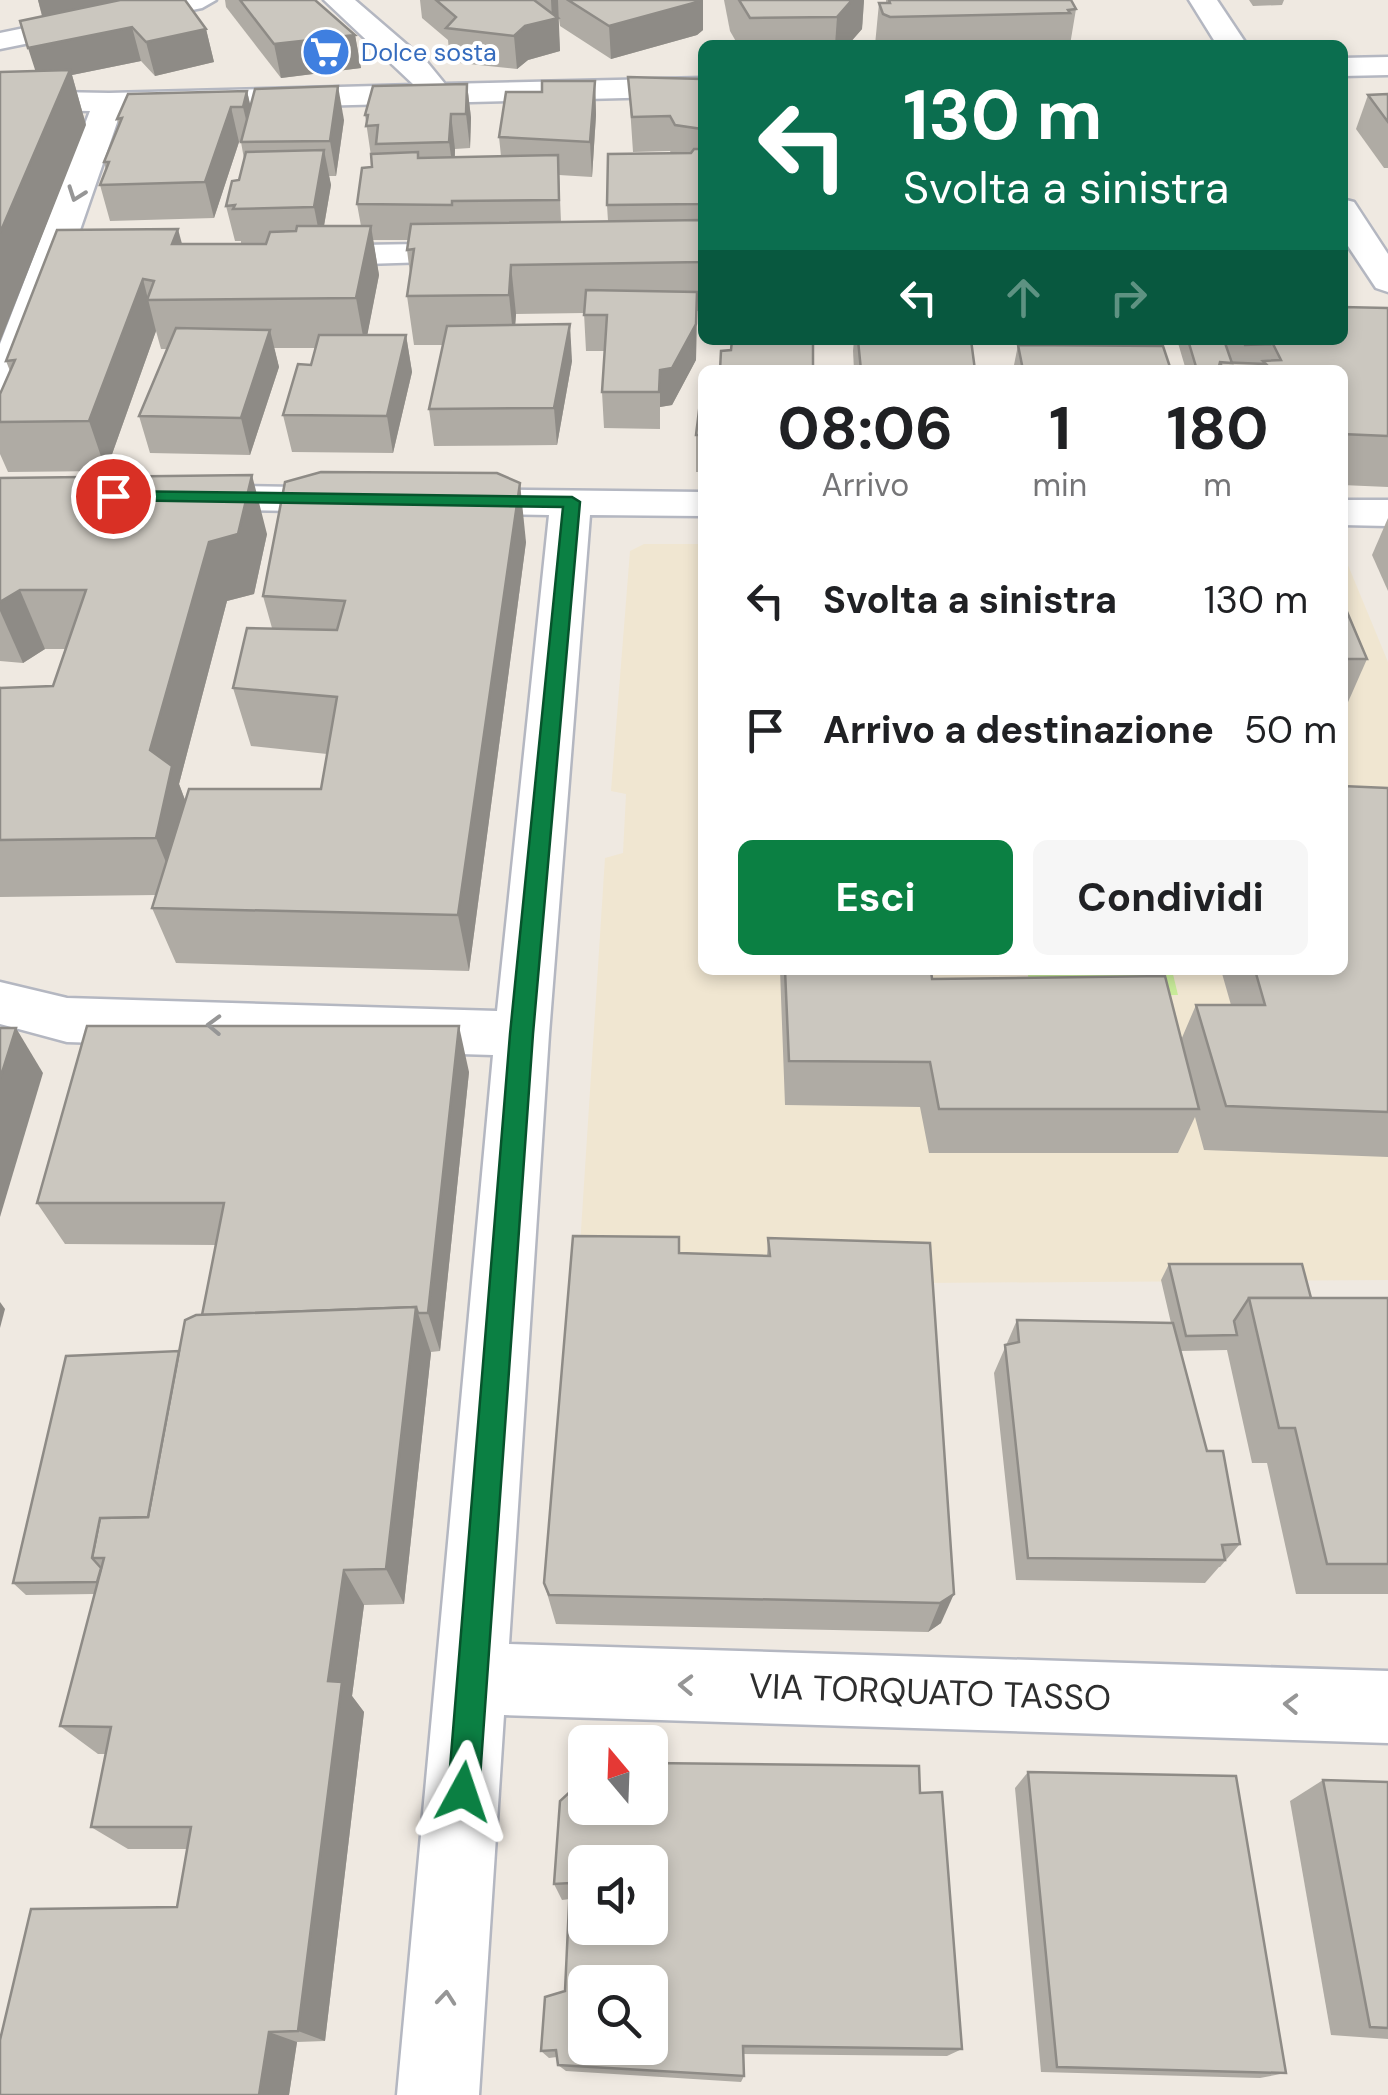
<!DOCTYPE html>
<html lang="it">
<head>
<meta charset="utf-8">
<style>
  :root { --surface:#fff; --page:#f6f6f6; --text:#202124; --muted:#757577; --accent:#0b8043 }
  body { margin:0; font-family:"DM Sans",sans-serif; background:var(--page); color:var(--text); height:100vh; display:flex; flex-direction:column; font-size:38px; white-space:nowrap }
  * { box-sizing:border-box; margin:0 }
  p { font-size:32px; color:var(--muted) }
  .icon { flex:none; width:55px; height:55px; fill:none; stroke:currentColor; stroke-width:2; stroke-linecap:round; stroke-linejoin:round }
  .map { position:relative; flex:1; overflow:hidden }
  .side { position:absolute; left:698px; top:365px; width:650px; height:610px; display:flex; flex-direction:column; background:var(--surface); border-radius:15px; box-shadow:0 5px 15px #0003 }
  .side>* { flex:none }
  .top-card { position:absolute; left:698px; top:40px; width:650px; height:305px; border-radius:15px; box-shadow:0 5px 15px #0003; background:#0b6e4f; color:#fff; overflow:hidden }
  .needle { width:65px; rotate:341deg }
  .tools { position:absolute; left:568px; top:1725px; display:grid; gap:20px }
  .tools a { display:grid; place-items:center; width:100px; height:100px; border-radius:15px; background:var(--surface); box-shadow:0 5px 15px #0003; font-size:50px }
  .pin { position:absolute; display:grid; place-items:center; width:85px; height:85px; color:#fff; margin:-42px; border:5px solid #fff; border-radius:50%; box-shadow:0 2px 10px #0007 }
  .me { position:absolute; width:110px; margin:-55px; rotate:5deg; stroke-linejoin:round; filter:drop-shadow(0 0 8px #0008) }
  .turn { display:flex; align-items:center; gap:35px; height:210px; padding:0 40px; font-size:45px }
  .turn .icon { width:130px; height:130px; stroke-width:2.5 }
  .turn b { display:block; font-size:70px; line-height:85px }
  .lanes { display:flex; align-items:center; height:95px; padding:0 40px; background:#0003; justify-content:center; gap:50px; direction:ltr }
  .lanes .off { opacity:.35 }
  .eta { display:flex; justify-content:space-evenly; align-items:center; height:170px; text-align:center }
  .eta b { font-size:60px; font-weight:700; line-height:70px }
  .button { display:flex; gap:20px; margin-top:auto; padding:20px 40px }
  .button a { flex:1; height:115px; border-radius:15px; background:var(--accent); color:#fff; font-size:40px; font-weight:700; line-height:115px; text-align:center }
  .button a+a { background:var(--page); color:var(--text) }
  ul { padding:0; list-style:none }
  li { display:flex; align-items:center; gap:30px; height:130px; padding:0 40px }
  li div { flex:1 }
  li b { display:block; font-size:38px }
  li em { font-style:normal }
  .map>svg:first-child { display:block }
  .education { fill:#f0e6d1 }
  .pitch { fill:#c9ec9a }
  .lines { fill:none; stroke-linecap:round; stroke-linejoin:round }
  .street-casing { stroke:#b4b7c1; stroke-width:5 }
  .street { fill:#fff; fill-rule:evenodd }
  .wall { fill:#afaba4 }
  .shaded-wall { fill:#8e8b86 }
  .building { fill:#cbc7bf; stroke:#8e8b86; stroke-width:2.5; fill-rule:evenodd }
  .oneway { stroke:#969696 }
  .route { fill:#0b8043; stroke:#07532c; stroke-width:2.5 }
  .labels { text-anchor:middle; stroke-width:8; stroke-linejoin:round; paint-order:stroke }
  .far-shop-label { font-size:25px; fill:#366cbe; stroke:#fff; text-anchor:start }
  .near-street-label { font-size:35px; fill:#2e2e2e; stroke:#fff }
</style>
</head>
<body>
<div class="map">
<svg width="1388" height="2095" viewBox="0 0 1388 2095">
  <rect width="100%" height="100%" fill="#efe9e1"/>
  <polygon class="education" points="644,544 702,544 702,970 1342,970 1343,553 1388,662 1388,1280 920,1283 578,1277 605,858 623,853 626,794 611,791 630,551"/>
  <polygon class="pitch" points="1027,970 1172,970 1178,995 1032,996"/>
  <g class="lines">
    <g class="street-casing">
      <g id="street">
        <polygon points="161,0 216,0 202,8 0,49 0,33"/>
        <polygon points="324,0 355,0 427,62 445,84 702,78 702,96 121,111 70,259 19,389 13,397 0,400 0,344 90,111 0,109 0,91 109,93 414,85"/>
        <polygon points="1189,0 1217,0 1247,45 1217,45"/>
        <polygon points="1388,57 1388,75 1342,76 1342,58"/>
        <polygon points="1342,199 1354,202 1388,254 1388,292 1376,288 1342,237"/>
        <polygon points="480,243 492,246 497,253 492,260 301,266 289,263 284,256 289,249 301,246"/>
        <polygon points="186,485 355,488 369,491 375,500 369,509 355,512 186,509 172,506 166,497 172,488"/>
        <polygon points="446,489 702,492 702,516 590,515 549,1034 509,1644 1388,1671 1388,1743 504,1715 479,2095 397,2095 493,1055 67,1042 0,1024 0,982 67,998 497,1011 549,515 446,513 432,510 426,501 432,492"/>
        <polygon points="1342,500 1388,500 1388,526 1342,525"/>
      </g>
    </g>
    <use href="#street" class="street"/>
  </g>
  <g class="wall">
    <polygon points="38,0 185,0 206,29 214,62 155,76 141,61 72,75 86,125 35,71 42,16"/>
    <polygon points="225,0 315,0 355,35 361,68 281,78 226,7"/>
    <polygon points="420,0 703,0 703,30 697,35 611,59 560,26 559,19 558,20 560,51 528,60 517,69 450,62 448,40 422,18"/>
    <polygon points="724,0 864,0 862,29 848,45 738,45 730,31"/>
    <polygon points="886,0 1071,0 1076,9 1070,45 875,45 879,3 886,3"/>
    <polygon points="1249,0 1284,0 1282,5 1253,6"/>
    <polygon points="628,77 702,79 702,311 697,311 696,360 672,405 660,407 660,429 604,428 602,392 605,351 586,351 584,313 516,314 515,325 572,361 557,445 434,446 429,409 443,345 414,345 407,296 410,274 407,250 408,240 373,240 379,275 367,335 406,335 412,372 393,453 292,452 283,415 311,365 315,348 274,348 279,367 250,455 150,453 139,416 167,349 161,349 156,331 106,471 8,472 0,454 0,394 10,371 6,361 182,244 241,244 241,241 235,241 226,206 239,180 244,159 241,142 239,142 214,218 110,221 100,185 106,170 104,162 119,126 117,119 247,91 250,105 344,120 336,176 329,176 331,185 324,226 361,226 357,204 372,167 371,156 365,115 467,84 471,118 470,148 455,149 455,157 501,156 499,137 542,92 595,81 596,115 592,177 559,175 561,222 608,221 607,205 671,153 670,151 633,152"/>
    <polygon points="1388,94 1388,168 1384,168 1356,129 1368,95"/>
    <polygon points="1388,308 1388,487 1342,485 1342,370 1186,370 1178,343 1178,340 1342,340"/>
    <polygon points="854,340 971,340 975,370 854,370 853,351"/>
    <polygon points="1018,345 1171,370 1013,370"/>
    <polygon points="702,386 702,472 696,472 696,435"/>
    <polygon points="0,478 267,534 254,594 227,601 179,784 185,800 321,789 327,754 251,746 233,688 272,628 263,596 526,542 469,971 176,963 152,908 156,895 0,897 0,686 1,688 53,686 65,649 45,649 23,663 0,661"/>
    <polygon points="1388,518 1388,591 1372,555"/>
    <polygon points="1342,600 1367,659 1345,709 1342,709"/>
    <polygon points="1388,788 1388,1157 1204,1150 1195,1117 1178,1153 929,1153 920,1107 785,1105 780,970 931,970 932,979 1181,1040 1196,1005 1231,1005 1221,970 1342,970"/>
    <polygon points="469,1072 440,1351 431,1352 404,1604 364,1605 352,1696 364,1712 325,2041 297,2042 289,2095 0,2095 177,1907 187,1849 128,1849 91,1827 106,1754 98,1754 60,1726 94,1594 26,1595 13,1583 179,1351 202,1315 216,1245 65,1244 37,1203"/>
    <polygon points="768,1238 930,1243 941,1623 928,1632 556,1624 544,1583 679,1253 767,1255"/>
    <polygon points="1169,1264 1311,1298 1388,1298 1388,1594 1296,1594 1267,1463 1252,1463 1227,1350 1180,1351 1207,1451 1240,1544 1220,1567 1219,1567 1205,1583 1016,1580 994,1373 1017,1320 1171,1323 1161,1280"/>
    <polygon points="1028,1772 1286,2073 1260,2078 1041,2072 1015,1788"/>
    <polygon points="1323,1780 1388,1782 1388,2039 1331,2035 1290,1801"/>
    <polygon points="920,1793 962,2049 947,2056 744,2054 744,2076 741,2082 566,2071 558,2065 557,2057 549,2058 541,2051 565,1991 570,1899 562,1900 554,1884"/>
  </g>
  <g class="shaded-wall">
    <polygon points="38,0 135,0 43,19"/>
    <polygon points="551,0 558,0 560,51 528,60 517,69 514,36 525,26 552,19"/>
    <polygon points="700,0 703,0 703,30 697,35 611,59 609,26"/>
    <polygon points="852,0 864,0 862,29 848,45 835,45 837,17"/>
    <polygon points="132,27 141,61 72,75 86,125 0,342 0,233 39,82 28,48"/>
    <polygon points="206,29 214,62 155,76 146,42"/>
    <polygon points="355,35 361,68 281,78 274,44"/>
    <polygon points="595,81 596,115 592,177 590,142"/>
    <polygon points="467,84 471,118 470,148 466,114"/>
    <polygon points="338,86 344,120 336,176 330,141"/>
    <polygon points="247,91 255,125 251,141 243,107"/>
    <polygon points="231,107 239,142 214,218 205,182"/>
    <polygon points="451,114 455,149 454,177 449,142"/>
    <polygon points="324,150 331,185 321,243 314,207"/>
    <polygon points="371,226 379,275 365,347 356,298"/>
    <polygon points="178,229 191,277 172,244"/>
    <polygon points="511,265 516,314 514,344 509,295"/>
    <polygon points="143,279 156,331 106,471 89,421"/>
    <polygon points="697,292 696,360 672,405 660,407 660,429 660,370"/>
    <polygon points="570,324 572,361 557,445 554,408"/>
    <polygon points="270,330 279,367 250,455 241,418"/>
    <polygon points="406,335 412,372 393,453 387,416"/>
    <polygon points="252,475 267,534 254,594 227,601 179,784 194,824 179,894 156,838 150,750 209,542"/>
    <polygon points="520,483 526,542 469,971 458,915"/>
    <polygon points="20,590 45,649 23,663 0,611 0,602"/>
    <polygon points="459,1026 469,1072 440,1351 428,1313"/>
    <polygon points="16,1028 43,1073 0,1217 0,1079"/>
    <polygon points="0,1302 5,1309 0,1328"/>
    <polygon points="416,1307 431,1353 404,1604 386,1569"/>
    <polygon points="344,1570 364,1605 352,1696 364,1712 325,2041 298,2031 328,1681"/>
    <polygon points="954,1594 941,1623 928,1632 940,1603"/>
    <polygon points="269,2032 297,2042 289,2095 259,2095"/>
  </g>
  <g class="building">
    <polygon points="120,0 185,0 206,29 146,42 132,27 28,48 20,21"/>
    <polygon points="240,0 315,0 355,35 274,44"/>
    <polygon points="436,0 534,0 558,18 525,26 514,36 446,28 456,17"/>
    <polygon points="568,0 700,0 697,2 609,26"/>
    <polygon points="739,0 852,0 837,17 750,18"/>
    <polygon points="889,0 1071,0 1076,9 1068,10 1070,13 890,17 883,14 879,3 890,3"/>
    <polygon points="70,70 0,233 0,72"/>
    <polygon points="628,77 702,79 702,129 675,125 670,116 632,117"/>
    <polygon points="542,81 595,81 590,142 499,137 506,92 542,92"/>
    <polygon points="467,84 466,114 451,114 449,142 376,144 378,125 366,126 368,115 365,115 373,86"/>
    <polygon points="338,86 330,141 241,142 255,89"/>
    <polygon points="247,91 243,107 231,107 205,182 100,185 109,162 104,162 122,118 117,119 128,94"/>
    <polygon points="1388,94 1388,122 1368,95"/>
    <polygon points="694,149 702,149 702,204 607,205 608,154 691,153"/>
    <polygon points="324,150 314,207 233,209 235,205 226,206 232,181 239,180 246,152"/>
    <polygon points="418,152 418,158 558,155 559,200 452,201 452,205 357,204 362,168 372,167 371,154"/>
    <polygon points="702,220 702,262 511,265 509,295 407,296 414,249 407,250 411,224"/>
    <polygon points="297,226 371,226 356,298 147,300 154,281 143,279 89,421 0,422 0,394 15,360 6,361 57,230 178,229 172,244 266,244 270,232 296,231"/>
    <polygon points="586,290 697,292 696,324 672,368 660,370 659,392 602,392 607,315 584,315"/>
    <polygon points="1342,307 1388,308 1388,436 1342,434 1342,370 1223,370 1220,362 1266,364 1263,361 1281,360 1273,344 1245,345 1243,340 1342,340"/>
    <polygon points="570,324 554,408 429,409 447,326"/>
    <polygon points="176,328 270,330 241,418 139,416"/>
    <polygon points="319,335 406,335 387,416 283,415 298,364 311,365"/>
    <polygon points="732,340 813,340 813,370 720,370 721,351 731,350"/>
    <polygon points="858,340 971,340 975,370 861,370"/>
    <polygon points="1188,340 1224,340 1232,363 1220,362 1218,370 1197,370"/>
    <polygon points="1018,345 1163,346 1171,370 1023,370"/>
    <polygon points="702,386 702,435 696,435"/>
    <polygon points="321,472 497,473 520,483 458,915 152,908 189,789 321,789 337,697 233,688 247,628 337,630 345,601 263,596 285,482"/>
    <polygon points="252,475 238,534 209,542 150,750 172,766 156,838 0,840 0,688 53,686 86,590 20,590 0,602 0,478"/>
    <polygon points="1342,600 1367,659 1342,659"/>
    <polygon points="1342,786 1388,788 1388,1112 1226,1106 1196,1005 1265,1005 1255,970 1342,970"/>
    <polygon points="785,970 931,970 932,979 1165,976 1199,1109 939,1109 930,1062 789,1061"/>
    <polygon points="87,1026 459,1026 428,1313 418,1313 416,1307 202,1315 224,1203 37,1203"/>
    <polygon points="0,1028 16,1028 0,1079"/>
    <polygon points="573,1236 679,1237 679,1253 770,1256 768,1238 930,1243 954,1594 940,1603 549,1595 544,1583"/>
    <polygon points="1169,1264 1302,1264 1311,1298 1249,1298 1234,1321 1237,1335 1186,1336"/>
    <polygon points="1249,1298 1388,1298 1388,1564 1327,1564 1295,1428 1279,1428"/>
    <polygon points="416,1307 386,1569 344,1570 328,1681 342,1682 298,2031 269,2032 259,2095 0,2095 0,2040 31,1909 177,1907 191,1827 91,1827 111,1727 60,1726 104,1558 92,1558 100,1518 148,1517 185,1320 196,1315"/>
    <polygon points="1017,1320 1173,1323 1207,1451 1223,1451 1240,1544 1222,1545 1225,1560 1028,1558 1005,1345 1019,1342"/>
    <polygon points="179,1351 148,1517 100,1518 92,1558 101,1568 97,1582 13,1583 66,1356"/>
    <path d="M650 1763 919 1766 920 1793 942 1792 962 2049 743 2046 744 2076 558 2065 556 2050 541 2051 545 1997 565 1991 570 1883 554 1884 560 1801 585 1778V1808H650ZM585 1862H650V1928H585ZM585 1982H650V2048H585Z"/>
    <polygon points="1028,1772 1236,1776 1286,2073 1057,2067"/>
    <polygon points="1323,1780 1388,1782 1388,2028 1370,2027"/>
  </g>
  <defs><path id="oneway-chevron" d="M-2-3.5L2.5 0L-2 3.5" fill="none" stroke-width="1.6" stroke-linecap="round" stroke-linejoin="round" transform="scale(2.5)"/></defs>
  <g class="oneway">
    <use href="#oneway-chevron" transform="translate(76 194) rotate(110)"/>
    <use href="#oneway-chevron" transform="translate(214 1025) rotate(-178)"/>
    <use href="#oneway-chevron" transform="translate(686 1685) rotate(-178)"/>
    <use href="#oneway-chevron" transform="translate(1291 1704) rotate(-178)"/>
    <use href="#oneway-chevron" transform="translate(446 1998) rotate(-85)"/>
  </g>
  <polygon class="route" points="113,491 572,497 580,502 533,1034 479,1792 474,1802 463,1807 452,1802 448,1792 510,1034 563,507 107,500 105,496"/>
  <defs>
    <g id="supermarket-disc" transform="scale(2.5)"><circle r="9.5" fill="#3f7fe0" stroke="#fff"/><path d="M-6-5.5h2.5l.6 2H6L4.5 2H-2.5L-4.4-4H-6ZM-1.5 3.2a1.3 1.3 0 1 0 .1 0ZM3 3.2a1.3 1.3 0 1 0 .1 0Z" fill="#fff"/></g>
  </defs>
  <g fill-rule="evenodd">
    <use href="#supermarket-disc" x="326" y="52"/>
  </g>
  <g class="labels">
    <g class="far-shop-label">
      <text x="361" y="61">Dolce sosta</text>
    </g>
    <g class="near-street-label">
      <text transform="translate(930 1692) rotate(2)" y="12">VIA TORQUATO TASSO</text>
    </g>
  </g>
</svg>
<div class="tools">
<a><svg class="needle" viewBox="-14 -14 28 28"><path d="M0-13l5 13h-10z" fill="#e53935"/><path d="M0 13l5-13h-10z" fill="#757577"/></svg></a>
<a><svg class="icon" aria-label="sound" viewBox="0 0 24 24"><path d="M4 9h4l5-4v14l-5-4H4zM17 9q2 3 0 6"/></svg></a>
<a><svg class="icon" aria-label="search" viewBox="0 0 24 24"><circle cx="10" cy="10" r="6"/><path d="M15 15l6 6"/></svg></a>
</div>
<div class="pin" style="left:113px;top:496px;background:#d93025"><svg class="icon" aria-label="arrive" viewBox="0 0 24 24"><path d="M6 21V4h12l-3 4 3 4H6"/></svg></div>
<svg class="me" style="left:463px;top:1792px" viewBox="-20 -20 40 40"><path d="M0-17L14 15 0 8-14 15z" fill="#0b8043" stroke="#fff" stroke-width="4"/></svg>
<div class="top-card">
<div class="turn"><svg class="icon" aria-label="left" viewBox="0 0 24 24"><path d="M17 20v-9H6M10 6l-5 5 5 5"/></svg><div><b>130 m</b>Svolta a sinistra</div></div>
<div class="lanes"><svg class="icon" aria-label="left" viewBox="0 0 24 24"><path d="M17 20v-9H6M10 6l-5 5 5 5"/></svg><svg class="icon off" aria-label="ahead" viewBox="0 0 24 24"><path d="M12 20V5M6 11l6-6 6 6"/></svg><svg class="icon off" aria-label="right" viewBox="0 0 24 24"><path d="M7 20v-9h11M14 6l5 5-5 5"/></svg></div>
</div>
<section class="side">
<div class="eta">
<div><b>08:06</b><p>Arrivo</p></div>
<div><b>1</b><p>min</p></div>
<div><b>180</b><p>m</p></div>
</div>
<ul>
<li><svg class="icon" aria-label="left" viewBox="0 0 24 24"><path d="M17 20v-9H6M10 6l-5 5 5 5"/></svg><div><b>Svolta a sinistra</b></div><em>130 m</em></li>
<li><svg class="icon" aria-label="arrive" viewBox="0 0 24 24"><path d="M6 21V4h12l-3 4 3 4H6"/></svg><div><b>Arrivo a destinazione</b></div><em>50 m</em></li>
</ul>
<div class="button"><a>Esci</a><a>Condividi</a></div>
</section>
</div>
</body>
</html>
